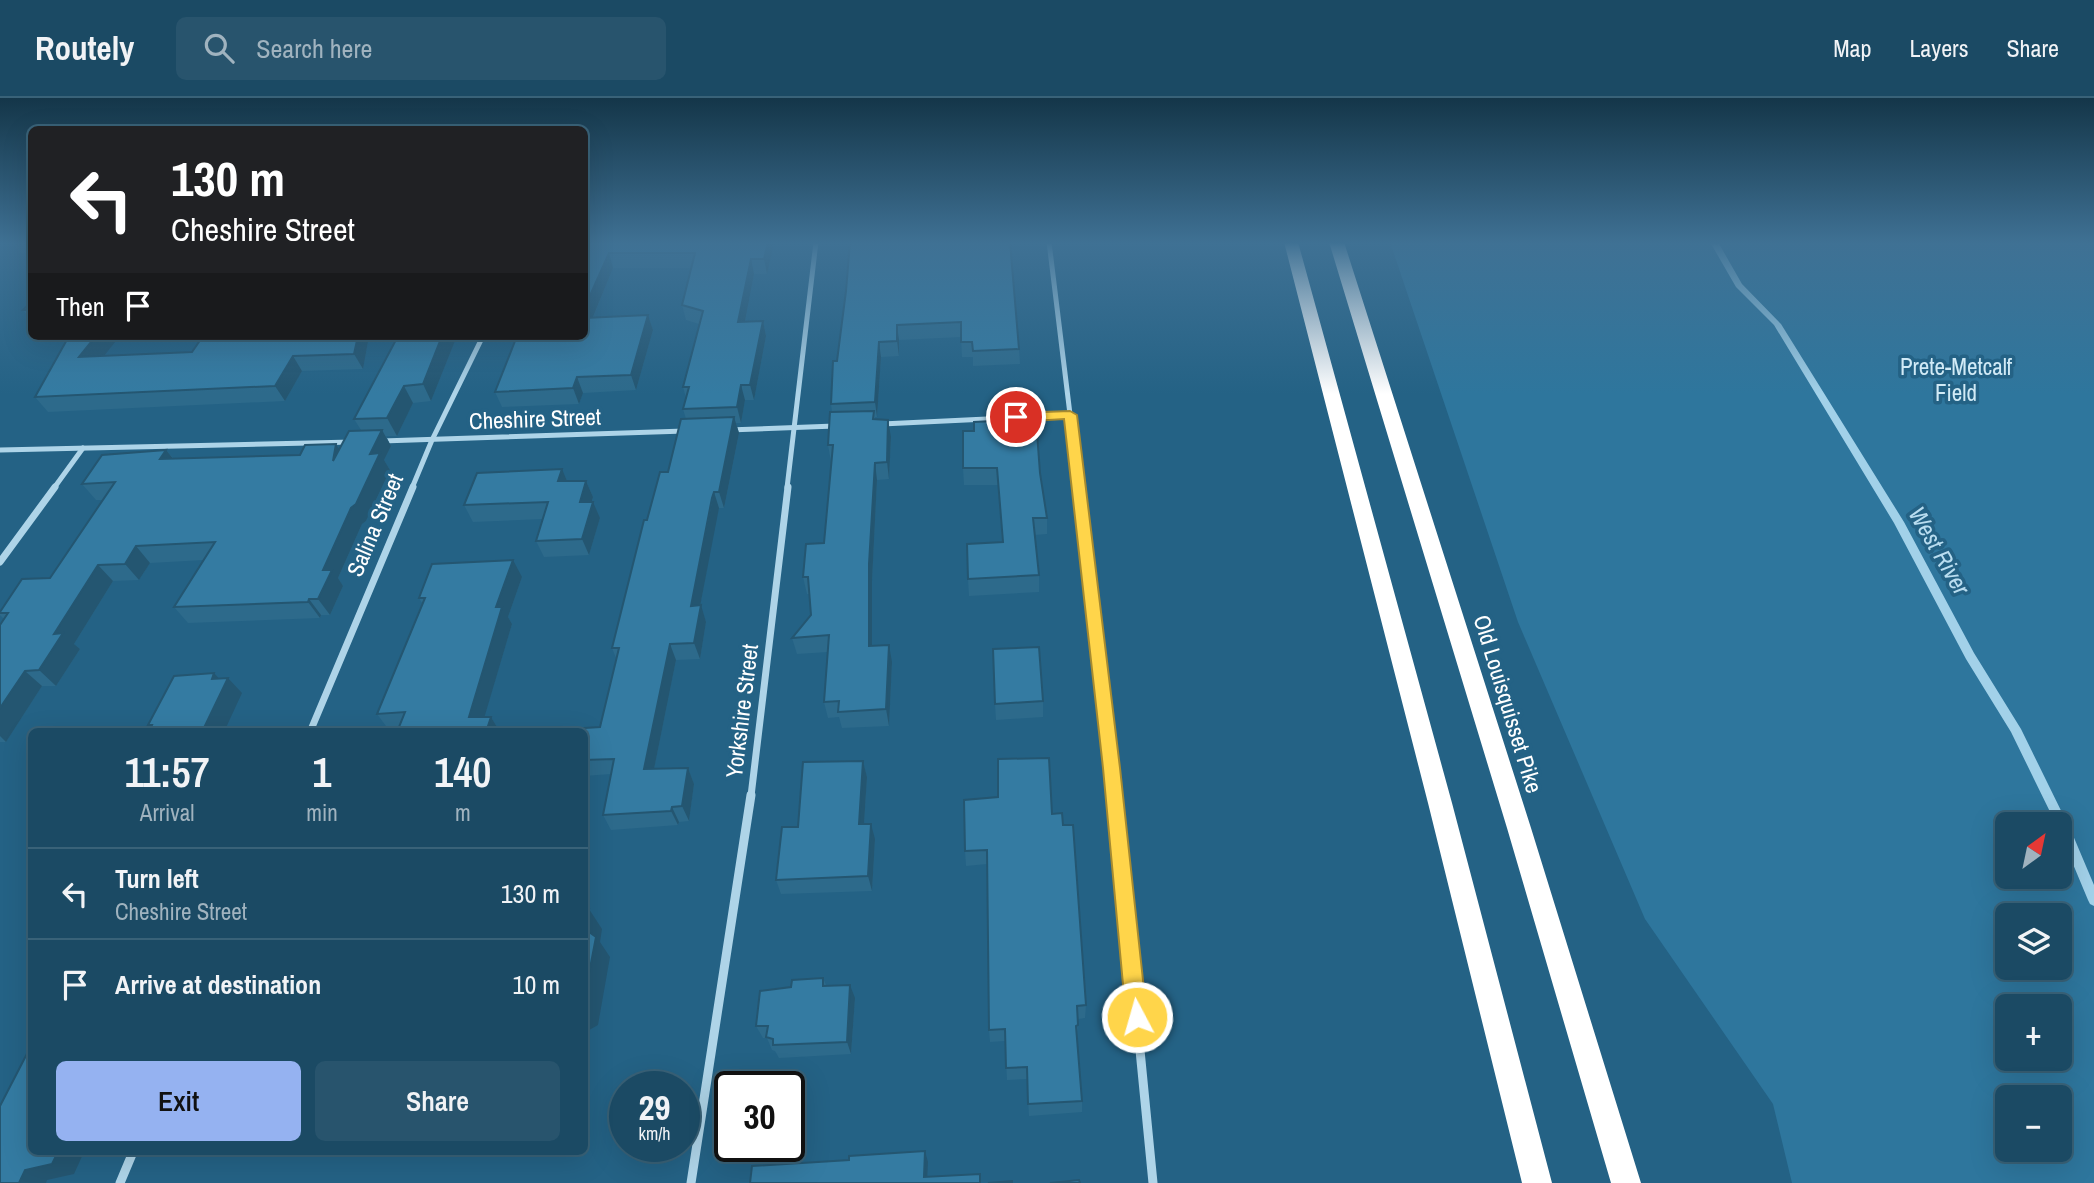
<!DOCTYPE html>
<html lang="en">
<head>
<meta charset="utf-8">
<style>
  :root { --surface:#1b4a64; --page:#28546d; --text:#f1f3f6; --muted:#a0b3bf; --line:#396278; --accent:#95b2f1 }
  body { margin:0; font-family:"Archivo Narrow",sans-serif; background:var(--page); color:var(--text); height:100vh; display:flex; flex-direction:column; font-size:26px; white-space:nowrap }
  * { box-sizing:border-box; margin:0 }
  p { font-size:23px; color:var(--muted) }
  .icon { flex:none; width:38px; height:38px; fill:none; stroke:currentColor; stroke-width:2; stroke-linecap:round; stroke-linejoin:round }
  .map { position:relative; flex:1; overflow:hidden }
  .panel { position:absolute; left:28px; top:630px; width:560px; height:427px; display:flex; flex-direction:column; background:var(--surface); border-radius:10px; box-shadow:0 7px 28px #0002,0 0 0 2px var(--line) }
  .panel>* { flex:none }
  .banner { position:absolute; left:28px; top:28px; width:560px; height:214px; border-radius:10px; box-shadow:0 7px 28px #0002,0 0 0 2px var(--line); background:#202124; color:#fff; overflow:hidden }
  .needle { width:46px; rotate:33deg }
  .buttons { position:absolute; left:1995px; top:714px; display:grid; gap:14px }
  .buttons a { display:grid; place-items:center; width:77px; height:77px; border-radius:10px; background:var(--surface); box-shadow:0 7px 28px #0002,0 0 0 2px var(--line); font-size:35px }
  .speed { position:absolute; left:609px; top:973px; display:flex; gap:14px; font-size:35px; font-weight:700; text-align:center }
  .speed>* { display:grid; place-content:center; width:91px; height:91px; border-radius:50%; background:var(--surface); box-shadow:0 7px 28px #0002,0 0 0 2px var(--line); line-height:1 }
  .speed small { font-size:18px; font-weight:400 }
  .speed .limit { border:4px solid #111; border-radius:10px; background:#fff; color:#111 }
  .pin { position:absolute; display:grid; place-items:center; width:60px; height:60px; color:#fff; margin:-30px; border:4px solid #fff; border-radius:50%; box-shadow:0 2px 7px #0007 }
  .me { position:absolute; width:77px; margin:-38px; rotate:354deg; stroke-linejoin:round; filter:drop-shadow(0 0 5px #0008) }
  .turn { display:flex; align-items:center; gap:24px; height:147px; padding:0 28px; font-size:32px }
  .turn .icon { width:91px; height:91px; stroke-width:2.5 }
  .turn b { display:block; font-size:49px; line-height:60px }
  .then { display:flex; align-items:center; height:66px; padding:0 28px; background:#0003; gap:14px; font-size:26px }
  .eta { display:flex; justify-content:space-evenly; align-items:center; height:119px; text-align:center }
  .eta b { font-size:42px; font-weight:600; line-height:49px }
  .action { display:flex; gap:14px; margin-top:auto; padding:14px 28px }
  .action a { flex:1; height:80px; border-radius:10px; background:var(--accent); color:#111; font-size:28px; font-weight:600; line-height:80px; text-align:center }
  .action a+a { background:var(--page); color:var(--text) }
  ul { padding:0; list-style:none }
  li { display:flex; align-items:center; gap:21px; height:91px; padding:0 28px; border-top:2px solid var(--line) }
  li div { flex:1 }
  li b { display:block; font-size:26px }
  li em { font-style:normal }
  header { display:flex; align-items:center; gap:42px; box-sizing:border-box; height:98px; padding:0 35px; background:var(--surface); border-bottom:2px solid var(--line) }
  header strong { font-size:33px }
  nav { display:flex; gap:38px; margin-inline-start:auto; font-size:24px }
  .search { width:490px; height:63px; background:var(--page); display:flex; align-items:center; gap:18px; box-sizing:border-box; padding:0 24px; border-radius:10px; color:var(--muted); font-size:26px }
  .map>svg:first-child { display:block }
  .green { fill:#2e769d; fill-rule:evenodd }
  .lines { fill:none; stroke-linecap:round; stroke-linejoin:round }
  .stream { fill:#a2d1e9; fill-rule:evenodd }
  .minor-far2 { stroke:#aed4e8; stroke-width:5 }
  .minor-far1 { stroke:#aed4e8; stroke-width:7 }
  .minor { stroke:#aed4e8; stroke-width:9 }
  .motorway { fill:#fff; fill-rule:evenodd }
  .wall { fill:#2d6a8b }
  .shaded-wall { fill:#245671 }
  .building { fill:#347ba2; stroke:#245671; stroke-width:2 }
  .route { fill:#ffd54a; stroke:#a68a30; stroke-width:2 }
  .labels { text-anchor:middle; stroke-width:7; stroke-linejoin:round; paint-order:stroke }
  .park-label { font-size:23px; fill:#d1eaf6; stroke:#246285 }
  .street-label { font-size:23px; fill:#fff; stroke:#246285 }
  .water-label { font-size:24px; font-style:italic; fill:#b9ddf0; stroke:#246285 }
</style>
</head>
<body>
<header>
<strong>Routely</strong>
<div class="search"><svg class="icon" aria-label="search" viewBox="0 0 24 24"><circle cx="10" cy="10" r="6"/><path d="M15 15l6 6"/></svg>Search here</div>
<nav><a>Map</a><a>Layers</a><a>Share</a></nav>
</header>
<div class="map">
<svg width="2094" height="1085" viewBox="0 0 2094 1085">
  <rect width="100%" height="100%" fill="#246285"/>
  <path class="green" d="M1390 144H2094V1085H1792L1773 1006 1645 821 1518 524ZM2007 726H2060V779H2007ZM2007 817H2060V870H2007ZM2007 908H2060V961H2007ZM2007 999H2060V1052H2007Z"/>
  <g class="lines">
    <polygon class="stream" points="1710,144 1718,144 1742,186 1781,226 1904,424 1974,555 2021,631 2072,735 2094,787 2094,808 2090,806 2088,802 2060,735 2060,726 2056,726 2011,634 1966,561 1894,425 1774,227 1736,189"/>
    <g class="minor-far2">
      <polyline points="1049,144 1079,390"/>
      <polyline points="882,326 1070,317"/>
      <polyline points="728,332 835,328"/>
      <polyline points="382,343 685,333"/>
      <polyline points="0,352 353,344"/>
      <polyline points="54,390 83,350"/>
      <polyline points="412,390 432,342 483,238"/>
      <polyline points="787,390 816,144"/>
    </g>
    <g class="minor-far1">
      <polyline points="1078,389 1115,698"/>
      <polyline points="0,464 55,389"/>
      <polyline points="310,634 413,389"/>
      <polyline points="751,698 788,389"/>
    </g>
    <g class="minor">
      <polyline points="1115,697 1153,1085"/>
      <polyline points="120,1085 133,1054"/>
      <polyline points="691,1085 751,697"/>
    </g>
    <g class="motorway">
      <polygon points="1284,144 1298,144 1452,705 1552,1085 1522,1085 1428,705"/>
      <polygon points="1329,144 1344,144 1531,730 1641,1085 1611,1085 1507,730"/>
    </g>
  </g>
  <g class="wall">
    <polygon points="12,144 32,144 32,154 20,156"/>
    <polygon points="584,144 774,144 767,176 754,176 745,224 763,223 766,238 754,302 745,302 741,325 736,325 739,335 724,410 719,410 717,416 700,508 706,524 700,561 676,562 654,671 688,670 694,686 689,723 679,724 678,727 611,732 603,717 611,676 584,678 584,634 600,629 616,560 612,550 647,422 668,374 686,321 683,311 686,300 683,289 699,226 686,222 682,207 691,170 613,170 593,220 648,217 653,232 636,292 583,295 579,306 502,309 495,294"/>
    <polygon points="850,144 1019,251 1020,266 973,268 973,259 962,259 961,239 899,242 899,258 881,259 877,319 875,319 875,321 891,339 889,381 877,382 872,483 872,548 892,564 889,628 842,630 839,619 828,620 824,604 828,554 797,556 792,540 811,517 809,496 807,496 803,479 824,445 831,364 828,347 832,314 831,306 846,193"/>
    <polygon points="32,203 32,223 23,212"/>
    <polygon points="369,238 363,271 302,273 285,303 48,314 35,299 104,258 192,254"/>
    <polygon points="398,238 457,238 431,303 413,305 397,338 386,338 391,348 384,362 390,372 366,423 362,426 338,480 343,488 330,517 321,517 320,520 188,525 174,509 204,462 150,465 139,482 113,483 74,546 80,551 56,588 42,588 6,644 0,644 0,527 4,521 0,517 0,514 50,480 103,402 96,402 82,386 166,352 174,361 300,357 339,352 361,332 354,321"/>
    <polygon points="963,333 1040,375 1047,420 1047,436 1034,437 1039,477 1039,494 969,498 968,481 1002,444 998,387 964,387 963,370"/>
    <polygon points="567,383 586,383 593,399 592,404 600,420 589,457 544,459 536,443 543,421 473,424 464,407"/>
    <polygon points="522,479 508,519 512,526 484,619 491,619 500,634 397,634 398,631 389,632 377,616 422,505 419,500"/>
    <polygon points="1043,603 1043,619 996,622 995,606"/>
    <polygon points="863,663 867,679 864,726 875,741 872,793 781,796 776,782 798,729"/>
    <polygon points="1052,716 1086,907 1085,920 1078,921 1077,940 1082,1003 1082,1014 1029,1018 1027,981 1007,982 1005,943 990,944 989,932 987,766 966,768 965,753"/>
    <polygon points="823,880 826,887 855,900 851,956 779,960 775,953 772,952 767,940 763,940 756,928 791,889"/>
  </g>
  <g class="shaded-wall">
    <polygon points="768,144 774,144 767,176 764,161"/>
    <polygon points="609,155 613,170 586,236 584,231 584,211"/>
    <polygon points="751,161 754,176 742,239 738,224"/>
    <polygon points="648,217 653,232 636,292 631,277"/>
    <polygon points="763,223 766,238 754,302 750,287"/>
    <polygon points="897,227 899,242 899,258 897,243"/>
    <polygon points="96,238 120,238 91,274 79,259"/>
    <polygon points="358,238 369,238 363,271 354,256"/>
    <polygon points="442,238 457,238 431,303 423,286"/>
    <polygon points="879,244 881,259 877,319 875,304"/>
    <polygon points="293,258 302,273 285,303 275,288"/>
    <polygon points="577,279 583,295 579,306 573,290"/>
    <polygon points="741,287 745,302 741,325 737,309"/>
    <polygon points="404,288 413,305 397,338 387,320"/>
    <polygon points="734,319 739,335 724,410 719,394"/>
    <polygon points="888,322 891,339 889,381 887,364"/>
    <polygon points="382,332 391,348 384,362 390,372 366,423 362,426 338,480 343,488 330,517 318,501 323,472 351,410 370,356"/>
    <polygon points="336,346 346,363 333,363"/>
    <polygon points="166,352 179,368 160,361"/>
    <polygon points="875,365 877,382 872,483 872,565 869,548 869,466"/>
    <polygon points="562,371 569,388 558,383"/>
    <polygon points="586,383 593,399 587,421 580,404"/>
    <polygon points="714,394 719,410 697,524 691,508"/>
    <polygon points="593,404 600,420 589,457 582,441"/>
    <polygon points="136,448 150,465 139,482 125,466"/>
    <polygon points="513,462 522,479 508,519 512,526 480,634 469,619 496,509"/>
    <polygon points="98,467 113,483 74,546 80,551 56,588 39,572 54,536"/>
    <polygon points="309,501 321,517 320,520 308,504"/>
    <polygon points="701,507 706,524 700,561 694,545"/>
    <polygon points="670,546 676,562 651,686 644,671"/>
    <polygon points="889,547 892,564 889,628 886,611"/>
    <polygon points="25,573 42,588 6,644 0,638 0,610"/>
    <polygon points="214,575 225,587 228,580 242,595 224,634 202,634 212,581"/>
    <polygon points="491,619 500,634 486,634"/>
    <polygon points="863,663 867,679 863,741 859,726"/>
    <polygon points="688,670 694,686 689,723 682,708"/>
    <polygon points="672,709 679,724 678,727 671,713"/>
    <polygon points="871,726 875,741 872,793 868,778"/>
    <polygon points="589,811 602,831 600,844 610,859 598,927 584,935 585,831"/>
    <polygon points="850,887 855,900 851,956 847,944"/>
    <polygon points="925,1053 928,1064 927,1085 924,1079"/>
    <polygon points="58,1054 84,1054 74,1076 47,1082 46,1085 19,1085 25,1072"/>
  </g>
  <g class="building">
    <polygon points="584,144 768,144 764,161 751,161 738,224 763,223 750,287 741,287 737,309 683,311 689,289 683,289 703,213 682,207 695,155 609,155 584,211"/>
    <polygon points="850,144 1010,144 1019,251 973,253 972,244 961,244 961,224 897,227 897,243 879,244 875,304 831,306 833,263 837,263 846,193"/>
    <polygon points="32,203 32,212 23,212"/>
    <polygon points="648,217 631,277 577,279 573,290 495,294 517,238 584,238 584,220"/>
    <polygon points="69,238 96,238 79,259 192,254 203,238 358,238 354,256 293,258 275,288 35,299"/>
    <polygon points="398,238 442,238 423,286 404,288 387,320 354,321"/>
    <polygon points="874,313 873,321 888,322 887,364 875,365 869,466 869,548 889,547 886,611 838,614 839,603 824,604 829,537 792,540 811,517 808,479 803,479 806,446 824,445 833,347 828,347 830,314"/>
    <polygon points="734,319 719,394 714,394 712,400 691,508 701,507 694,545 670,546 644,671 688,670 682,708 672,709 671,713 603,717 614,661 584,662 584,634 551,634 552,632 600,629 619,550 612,550 644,422 647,422 660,374 668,374 681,321"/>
    <polygon points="1036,321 1040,375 1047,420 1033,420 1039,477 968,481 967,446 1003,444 997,370 963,370 963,333 974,333 974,324"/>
    <polygon points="382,332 370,356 380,355 356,406 351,410 323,472 332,472 318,501 309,501 308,504 174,509 215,444 136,448 125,466 98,467 54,536 63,535 39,572 25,573 0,610 0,527 8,515 0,515 0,514 22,481 50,480 115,384 82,386 102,357 166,352 160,361 300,357 305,347 336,346 333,363 349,333"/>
    <polygon points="562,371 558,383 586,383 580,404 593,404 582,441 536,443 548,404 464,407 477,375"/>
    <polygon points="513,462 496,509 502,509 469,619 491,619 486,634 397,634 405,614 377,616 425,500 419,500 432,466"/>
    <polygon points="1039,549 1043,603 995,606 993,551"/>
    <polygon points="214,575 212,581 228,580 202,634 149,634 152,627 148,627 174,578"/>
    <polygon points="1049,660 1052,716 1062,715 1063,727 1073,727 1086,907 1077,908 1078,927 1076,928 1082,1003 1028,1006 1027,969 1006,970 1005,931 989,932 987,752 965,753 964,702 998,699 998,661"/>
    <polygon points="863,663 859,726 871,726 868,778 776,782 782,729 798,729 803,664"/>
    <polygon points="584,811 589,811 585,831 596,839 584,902"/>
    <polygon points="823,880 823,888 850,887 847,944 773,947 773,941 766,939 768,928 756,928 760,893 791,889 792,882"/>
    <polygon points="32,946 32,1054 58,1054 52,1066 25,1072 19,1085 0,1085 0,1008"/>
    <polygon points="925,1053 924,1079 980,1076 980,1085 750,1085 752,1068 849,1062 849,1058"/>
    <polygon points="1079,1082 1080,1085 1050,1085"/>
    <polygon points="1012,1083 1012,1085 988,1085"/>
  </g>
  <linearGradient id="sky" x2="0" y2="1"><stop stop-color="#143649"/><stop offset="0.49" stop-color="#3f7194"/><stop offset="1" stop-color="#3f7194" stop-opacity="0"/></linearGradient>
  <rect width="2094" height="296" fill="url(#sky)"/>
  <polygon class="route" points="1070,313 1077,317 1120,670 1147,919 1144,926 1137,929 1129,926 1126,919 1103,670 1064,321 1016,324 1009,319 1016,315"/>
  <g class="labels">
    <g class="park-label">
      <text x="1956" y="277">Prete-Metcalf<tspan x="1956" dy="26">Field</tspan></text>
    </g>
    <g class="street-label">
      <text transform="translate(535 321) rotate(-2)" y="8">Cheshire Street</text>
      <text transform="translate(375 427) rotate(-67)" y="8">Salina Street</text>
      <text transform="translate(1508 606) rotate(73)" y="8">Old Louisquisset Pike</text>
      <text transform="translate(742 613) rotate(-83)" y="8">Yorkshire Street</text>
    </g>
    <g class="water-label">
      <text transform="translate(1939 453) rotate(60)" y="8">West River</text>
    </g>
  </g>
</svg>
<div class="buttons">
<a><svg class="needle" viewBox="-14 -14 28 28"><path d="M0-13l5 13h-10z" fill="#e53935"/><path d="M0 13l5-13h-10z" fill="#a0b3bf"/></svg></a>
<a><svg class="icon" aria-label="layers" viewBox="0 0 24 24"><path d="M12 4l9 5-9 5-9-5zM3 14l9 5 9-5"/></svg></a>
<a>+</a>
<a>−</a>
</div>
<div class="speed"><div>29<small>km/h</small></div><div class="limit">30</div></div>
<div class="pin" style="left:1016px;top:319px;background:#d93025"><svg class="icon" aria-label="arrive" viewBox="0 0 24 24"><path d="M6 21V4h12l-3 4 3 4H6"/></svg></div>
<svg class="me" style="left:1137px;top:919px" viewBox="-20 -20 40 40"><circle r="17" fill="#ffd54a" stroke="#fff" stroke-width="3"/><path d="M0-11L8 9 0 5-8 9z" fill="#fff"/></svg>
<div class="banner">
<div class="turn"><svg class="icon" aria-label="left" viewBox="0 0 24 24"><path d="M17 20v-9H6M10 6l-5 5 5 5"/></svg><div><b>130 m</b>Cheshire Street</div></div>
<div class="then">Then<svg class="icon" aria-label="arrive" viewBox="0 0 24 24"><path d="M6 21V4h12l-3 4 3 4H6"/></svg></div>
</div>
<section class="panel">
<div class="eta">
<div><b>11:57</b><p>Arrival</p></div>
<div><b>1</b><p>min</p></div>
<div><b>140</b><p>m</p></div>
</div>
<ul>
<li><svg class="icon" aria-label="left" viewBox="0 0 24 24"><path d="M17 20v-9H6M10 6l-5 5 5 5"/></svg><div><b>Turn left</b><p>Cheshire Street</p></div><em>130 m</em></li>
<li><svg class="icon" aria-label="arrive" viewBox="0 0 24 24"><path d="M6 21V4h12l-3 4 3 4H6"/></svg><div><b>Arrive at destination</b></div><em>10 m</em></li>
</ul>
<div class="action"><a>Exit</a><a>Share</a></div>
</section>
</div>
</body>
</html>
